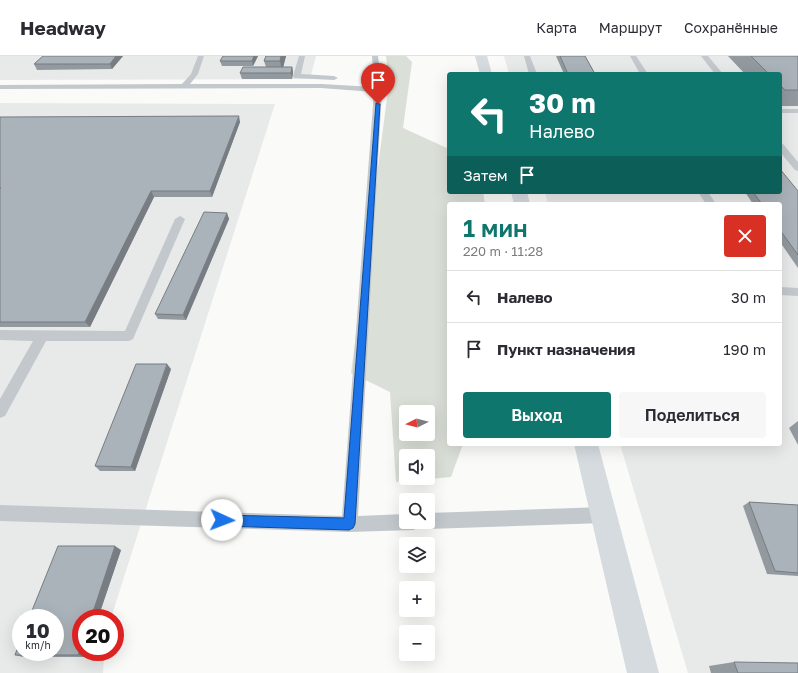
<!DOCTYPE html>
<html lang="ru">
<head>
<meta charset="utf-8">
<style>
  :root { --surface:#fff; --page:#f7f7f7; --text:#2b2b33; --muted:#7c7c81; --line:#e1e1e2; --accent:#0f766e }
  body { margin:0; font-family:"Golos Text",sans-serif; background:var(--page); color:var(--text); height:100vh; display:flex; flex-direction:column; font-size:15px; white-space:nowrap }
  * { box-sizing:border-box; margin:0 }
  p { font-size:13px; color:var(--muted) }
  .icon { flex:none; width:22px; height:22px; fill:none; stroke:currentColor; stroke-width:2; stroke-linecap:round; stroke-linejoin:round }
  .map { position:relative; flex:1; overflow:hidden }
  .details { position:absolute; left:447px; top:146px; width:335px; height:244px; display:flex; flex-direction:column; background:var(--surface); border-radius:4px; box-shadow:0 4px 16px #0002 }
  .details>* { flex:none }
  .hud { position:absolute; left:447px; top:16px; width:335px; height:122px; border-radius:4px; box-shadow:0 4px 16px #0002; background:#0f766e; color:#fff; overflow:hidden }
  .needle { width:26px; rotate:264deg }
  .buttons { position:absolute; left:399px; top:349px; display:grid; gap:8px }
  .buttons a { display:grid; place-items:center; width:36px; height:36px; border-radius:4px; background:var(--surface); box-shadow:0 4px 16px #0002; font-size:20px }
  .speed { position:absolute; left:12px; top:553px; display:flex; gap:8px; font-size:20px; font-weight:700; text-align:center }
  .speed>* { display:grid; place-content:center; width:52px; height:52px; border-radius:50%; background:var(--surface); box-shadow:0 4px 16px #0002; line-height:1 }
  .speed small { font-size:10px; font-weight:400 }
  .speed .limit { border:6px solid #d22; background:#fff; color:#111 }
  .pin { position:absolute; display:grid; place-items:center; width:34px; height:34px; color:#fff; margin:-41px -17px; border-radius:50% 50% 50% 0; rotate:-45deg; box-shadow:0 0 4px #0007 }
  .pin .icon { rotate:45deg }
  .me { position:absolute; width:44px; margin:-22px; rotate:92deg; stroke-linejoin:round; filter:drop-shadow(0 0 3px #0008) }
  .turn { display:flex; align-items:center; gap:14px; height:84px; padding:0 16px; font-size:18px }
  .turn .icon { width:52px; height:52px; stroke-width:2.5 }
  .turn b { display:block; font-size:28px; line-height:34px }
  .then { display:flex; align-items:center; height:38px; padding:0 16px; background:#0003; gap:8px; font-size:15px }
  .round { display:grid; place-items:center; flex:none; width:42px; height:42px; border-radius:4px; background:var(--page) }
  .head { display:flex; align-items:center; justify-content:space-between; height:68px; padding:0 16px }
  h1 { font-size:24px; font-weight:600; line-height:30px; color:var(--accent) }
  .button { display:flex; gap:8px; margin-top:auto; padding:8px 16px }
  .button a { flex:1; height:46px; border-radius:4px; background:var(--accent); color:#fff; font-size:16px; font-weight:600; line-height:46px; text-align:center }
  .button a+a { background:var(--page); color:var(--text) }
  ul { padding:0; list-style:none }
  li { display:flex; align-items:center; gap:12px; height:52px; padding:0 16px; border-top:1px solid var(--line) }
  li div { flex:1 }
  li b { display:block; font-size:15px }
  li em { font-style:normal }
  header { display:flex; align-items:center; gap:24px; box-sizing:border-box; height:56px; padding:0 20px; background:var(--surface); border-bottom:1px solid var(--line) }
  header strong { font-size:19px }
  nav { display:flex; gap:22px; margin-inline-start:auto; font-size:14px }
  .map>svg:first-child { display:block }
  .built { fill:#e8e9e9; fill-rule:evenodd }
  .green { fill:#dadfd7; fill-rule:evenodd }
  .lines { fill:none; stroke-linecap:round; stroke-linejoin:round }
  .lane { fill:#c3c8cc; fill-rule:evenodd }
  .secondary { fill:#d6dbdf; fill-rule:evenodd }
  .wall { fill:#929a9f }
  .shaded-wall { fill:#777d82 }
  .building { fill:#aab3b9; stroke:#777d82 }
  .route { fill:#1a73e8; stroke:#114b97 }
</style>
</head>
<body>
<header>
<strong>Headway</strong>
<nav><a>Карта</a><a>Маршрут</a><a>Сохранённые</a></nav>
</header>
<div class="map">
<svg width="798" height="617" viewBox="0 0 798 617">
  <rect width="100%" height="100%" fill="#fafaf8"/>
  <g class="built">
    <polygon points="0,0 316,0 310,23 0,24"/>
    <polygon points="504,0 798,0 798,617 688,617 620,388 780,388 780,148 548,148 545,136 780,136 780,18 509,18"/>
    <path d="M0 47 275 48 111 562H81V596H104L103 617H0ZM21 562H55V596H21Z"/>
  </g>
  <path class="green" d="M386 0H406L412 6 403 72 449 93V136H483L485 148H449V388H463L451 421 396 426 390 336 351 317 389 27ZM406 356H428V378H406ZM406 400H428V422H406Z"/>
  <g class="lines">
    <g class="lane">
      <polygon points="198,0 204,0 198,18 190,28 321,28 374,31 372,0 378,0 382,34 358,460 406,458 406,466 428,466 428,457 604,451 610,453 612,459 610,465 604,467 428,473 422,471 421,467 419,472 413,474 349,476 0,465 0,449 342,460 374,36 321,32 0,33 0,29 182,28 191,18"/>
      <polygon points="299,0 305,0 301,18 334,20 338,22 334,24 294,22 293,20"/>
      <polygon points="524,0 530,0 537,18 529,18"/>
      <polygon points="630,0 636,0 648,18 640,18"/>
      <polygon points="701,0 708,0 723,18 715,18"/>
      <rect x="780" y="53" width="18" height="4"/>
      <polygon points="780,87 783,88 798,106 798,115 795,114 780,96"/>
      <polygon points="698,136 708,136 716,148 706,148"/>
      <polygon points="180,160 185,163 133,283 129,285 46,285 5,360 0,362 0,343 33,285 0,284 0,274 125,275 175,163"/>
      <polygon points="780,231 798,232 798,240 780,239"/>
    </g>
    <g class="secondary">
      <polygon points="475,0 487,0 492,18 480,18"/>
      <polygon points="511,136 527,136 530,148 514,148"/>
      <polygon points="574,388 598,388 659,617 627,617"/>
    </g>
  </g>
  <g class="wall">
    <polygon points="43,0 123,0 112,13 37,14 34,8"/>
    <polygon points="223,0 258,0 253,10 222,10 220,5"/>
    <polygon points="266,0 286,0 283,11 292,11 293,16 292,23 242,23 240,17 266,11 264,5"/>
    <polygon points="556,0 585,0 595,18 564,18"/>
    <polygon points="728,0 798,0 798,50 780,50 780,18 745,18"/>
    <polygon points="0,61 240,66 212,141 154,141 90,271 0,271"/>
    <polygon points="798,135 798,212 780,186 780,148 753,148 745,136"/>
    <polygon points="227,157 229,163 186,264 158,263 155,258"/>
    <polygon points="171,313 135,415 100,415 95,410"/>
    <polygon points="798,365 798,389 789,372"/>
    <polygon points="749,446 798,449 798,520 767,518 743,450"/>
    <polygon points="121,494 98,562 81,562 81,596 87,596 85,601 23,601 15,599"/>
    <polygon points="734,606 798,617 711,617 709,610"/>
  </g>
  <g class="shaded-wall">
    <polygon points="116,0 123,0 112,13 110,8"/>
    <polygon points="254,0 258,0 253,10 252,5"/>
    <polygon points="281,0 286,0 282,16 280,5"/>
    <polygon points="292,11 293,16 292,23 291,17"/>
    <polygon points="239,60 240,66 212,141 210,135"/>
    <polygon points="151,135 154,141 90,271 85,266"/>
    <polygon points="227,157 229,163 186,264 183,259"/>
    <polygon points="167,308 171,313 135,415 131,411"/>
    <polygon points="115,490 121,494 98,562 91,562"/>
    <polygon points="81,592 81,596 87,596 85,601 78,599"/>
  </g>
  <g class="building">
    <polygon points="43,0 116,0 110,8 34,8"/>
    <polygon points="223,0 254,0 252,5 220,5"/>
    <polygon points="266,0 281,0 280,5 264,5"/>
    <polygon points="560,0 585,0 595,18 568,18"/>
    <polygon points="751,0 798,0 798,34 785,34 780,29 780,18 769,18"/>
    <polygon points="243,11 292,11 291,17 240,17"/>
    <polygon points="239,60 210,135 151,135 85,266 0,266 0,133 1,132 0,132 0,61"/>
    <polygon points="780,113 798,135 798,199 780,174 780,148 762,148 753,136 780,136"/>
    <polygon points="204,156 227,157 183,259 155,258"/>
    <polygon points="136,308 167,308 131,411 95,410"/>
    <polygon points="749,446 798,449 798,517 775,515"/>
    <polygon points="58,490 115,490 91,562 81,562 81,592 78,599 15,599 21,583 21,596 55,596 55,562 29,562"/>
    <polygon points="734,606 798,607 798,617 738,617"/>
  </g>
  <polygon class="route" points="376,47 380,48 355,468 353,472 349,474 222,470 218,468 216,464 218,460 222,459 344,462"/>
</svg>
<div class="buttons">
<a><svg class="needle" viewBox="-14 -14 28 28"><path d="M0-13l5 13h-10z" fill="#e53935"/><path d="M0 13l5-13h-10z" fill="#7c7c81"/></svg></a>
<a><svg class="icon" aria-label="sound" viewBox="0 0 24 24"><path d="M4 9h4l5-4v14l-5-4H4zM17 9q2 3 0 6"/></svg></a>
<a><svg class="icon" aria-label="search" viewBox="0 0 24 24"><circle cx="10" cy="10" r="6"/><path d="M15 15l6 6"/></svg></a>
<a><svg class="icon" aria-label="layers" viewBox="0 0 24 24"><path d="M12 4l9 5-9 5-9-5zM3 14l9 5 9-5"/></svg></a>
<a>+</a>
<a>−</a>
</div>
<div class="speed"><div>10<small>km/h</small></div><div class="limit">20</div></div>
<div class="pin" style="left:378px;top:48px;background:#d93025"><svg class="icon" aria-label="arrive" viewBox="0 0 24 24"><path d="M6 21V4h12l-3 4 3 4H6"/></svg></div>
<svg class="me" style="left:222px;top:464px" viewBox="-20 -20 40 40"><circle r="19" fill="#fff"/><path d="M0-13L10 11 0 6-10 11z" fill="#1a73e8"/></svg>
<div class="hud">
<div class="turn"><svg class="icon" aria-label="left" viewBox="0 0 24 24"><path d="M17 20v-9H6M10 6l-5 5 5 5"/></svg><div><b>30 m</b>Налево</div></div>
<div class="then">Затем<svg class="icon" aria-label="arrive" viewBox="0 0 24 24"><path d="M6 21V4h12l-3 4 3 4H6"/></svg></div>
</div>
<section class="details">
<div class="head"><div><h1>1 мин</h1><p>220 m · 11:28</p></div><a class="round" style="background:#d93025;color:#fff"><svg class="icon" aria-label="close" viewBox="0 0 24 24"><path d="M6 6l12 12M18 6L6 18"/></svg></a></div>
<ul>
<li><svg class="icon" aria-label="left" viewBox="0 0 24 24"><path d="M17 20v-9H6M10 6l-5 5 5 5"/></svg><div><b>Налево</b></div><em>30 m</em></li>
<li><svg class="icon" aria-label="arrive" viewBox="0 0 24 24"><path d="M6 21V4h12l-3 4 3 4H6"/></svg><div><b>Пункт назначения</b></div><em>190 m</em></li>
</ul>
<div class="button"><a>Выход</a><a>Поделиться</a></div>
</section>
</div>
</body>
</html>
